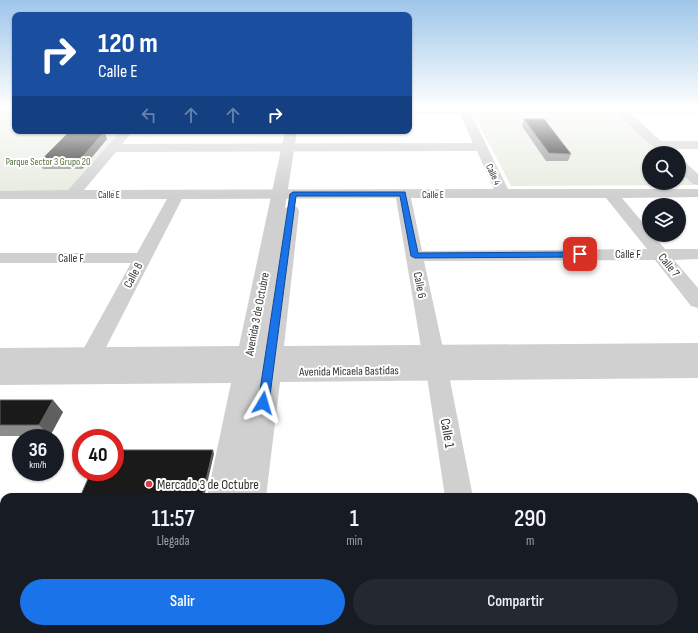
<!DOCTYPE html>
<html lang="es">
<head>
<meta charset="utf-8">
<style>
  :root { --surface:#171b24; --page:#242831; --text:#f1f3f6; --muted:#9ea1a6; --accent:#1a73e8 }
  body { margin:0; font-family:"Sofia Sans Condensed",sans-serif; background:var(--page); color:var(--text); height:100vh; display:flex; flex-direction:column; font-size:15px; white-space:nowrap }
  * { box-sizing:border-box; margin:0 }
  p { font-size:13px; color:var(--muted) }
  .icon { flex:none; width:22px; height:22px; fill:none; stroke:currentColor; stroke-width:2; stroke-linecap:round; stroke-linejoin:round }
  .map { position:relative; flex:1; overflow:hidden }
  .sheet { position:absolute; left:0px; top:493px; width:698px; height:140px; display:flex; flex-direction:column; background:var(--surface); border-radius:12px 12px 0 0; box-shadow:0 1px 3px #0004 }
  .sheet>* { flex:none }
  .guide { position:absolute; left:12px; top:12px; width:400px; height:122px; border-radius:8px; box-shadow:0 1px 3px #0004; background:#1a4fa0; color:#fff; overflow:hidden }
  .tools { position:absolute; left:642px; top:146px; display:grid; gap:8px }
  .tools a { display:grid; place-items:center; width:44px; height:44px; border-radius:50%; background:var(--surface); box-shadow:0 1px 3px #0004; font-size:20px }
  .speed { position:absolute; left:12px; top:429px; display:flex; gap:8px; font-size:20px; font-weight:700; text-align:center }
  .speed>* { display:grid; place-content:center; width:52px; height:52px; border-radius:50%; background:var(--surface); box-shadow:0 1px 3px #0004; line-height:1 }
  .speed small { font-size:10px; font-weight:400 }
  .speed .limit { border:6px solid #d22; background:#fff; color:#111 }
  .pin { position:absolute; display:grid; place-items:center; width:34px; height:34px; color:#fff; margin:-17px; border-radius:8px; box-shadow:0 2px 6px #0006 }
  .me { position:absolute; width:44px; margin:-22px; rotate:7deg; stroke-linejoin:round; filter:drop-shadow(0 0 3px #0008) }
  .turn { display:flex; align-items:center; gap:14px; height:84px; padding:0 20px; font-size:18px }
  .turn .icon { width:52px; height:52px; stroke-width:2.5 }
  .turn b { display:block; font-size:28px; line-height:34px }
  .lanes { display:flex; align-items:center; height:38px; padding:0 20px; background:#0003; justify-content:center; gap:20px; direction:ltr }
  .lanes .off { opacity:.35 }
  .eta { display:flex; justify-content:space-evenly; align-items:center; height:68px; text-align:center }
  .eta b { font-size:24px; font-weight:600; line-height:28px }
  .primary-button { display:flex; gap:8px; margin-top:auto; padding:8px 20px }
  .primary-button a { flex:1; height:46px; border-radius:24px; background:var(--accent); color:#fff; font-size:16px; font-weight:600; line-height:46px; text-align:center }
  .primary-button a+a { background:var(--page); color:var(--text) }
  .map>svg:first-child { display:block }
  .green { fill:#e6ecdf }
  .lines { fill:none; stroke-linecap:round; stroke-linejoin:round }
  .minor { fill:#d0d0d0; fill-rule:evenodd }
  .tertiary { fill:#d0d0d0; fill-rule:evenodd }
  .wall { fill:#8c8c8c }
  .shaded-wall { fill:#5f5f5f }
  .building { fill:#1a1a1a; stroke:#5f5f5f }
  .route { fill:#1a73e8; stroke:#114b97 }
  .poi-dot { fill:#e63946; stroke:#fff; stroke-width:1.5 }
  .labels { text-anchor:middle; stroke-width:4; stroke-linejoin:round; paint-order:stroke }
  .far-park-label { font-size:10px; fill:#56703f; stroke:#fff }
  .far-street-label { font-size:10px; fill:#333; stroke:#fff }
  .street-label { font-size:12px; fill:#333; stroke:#fff }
  .near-street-label { font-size:14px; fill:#333; stroke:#fff }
  .near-poi-label { font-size:14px; fill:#333; stroke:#fff; text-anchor:start }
</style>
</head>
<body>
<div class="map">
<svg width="698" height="633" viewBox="0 0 698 633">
  <rect width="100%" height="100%" fill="#fff"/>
  <g class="green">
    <polygon points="617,112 662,153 649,153 649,183 679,183 679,169 696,185 511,186 473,113"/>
    <polygon points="0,115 15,115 15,131 121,131 71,191 0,191"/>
  </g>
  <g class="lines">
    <g class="minor">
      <path d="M698 107V113H630L661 141H698V149H670L673 153H660L617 114H471L508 189H698V197L622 198 649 230V235H653L665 249H698V259L674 260 698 288V308L691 306 655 260 424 261 444 353 441 359 433 361 425 359 422 353 396 198 182 199 98 363 90 366 82 363 79 357 131 263H0V253H137L167 199H0V191L68 190 121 131H133L122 144 473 143 460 114H409V108ZM477 151 494 189 84 190 116 152ZM411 198H606L647 249 422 251Z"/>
      <rect x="0" y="110" width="15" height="6"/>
      <polygon points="679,160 684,161 698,174 698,185 693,184 679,171"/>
      <polygon points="437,361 445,364 448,370 473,497 445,497 426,370 429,364"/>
      <rect x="694" y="525" width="4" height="30"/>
      <polygon points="465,629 499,629 500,633 466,633"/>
    </g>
    <g class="tertiary">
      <polygon points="285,131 297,131 285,208 291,206 297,207 299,211 284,346 698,343 698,378 280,382 266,497 207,497 231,383 0,385 0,348 239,346"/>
      <rect x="178" y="629" width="75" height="4"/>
    </g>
  </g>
  <g class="wall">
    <polygon points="524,119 571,154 568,161 546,161 522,126"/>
    <polygon points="104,132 107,139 82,169 43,169 39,162"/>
    <polygon points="0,400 63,412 50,436 0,436"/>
  </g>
  <g class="shaded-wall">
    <polygon points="104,132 107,139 82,169 78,162"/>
    <polygon points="53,400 63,412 50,436 39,425"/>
    <polygon points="213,450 214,454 204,497 202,497"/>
    <polygon points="171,629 174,629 173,633 170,633"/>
  </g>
  <g class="building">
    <polygon points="524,119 544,119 571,154 549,153"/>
    <polygon points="104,132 78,162 39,162 68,133"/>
    <polygon points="0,400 53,400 39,425 0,425"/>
    <polygon points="115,450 213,450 202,497 80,497 91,472 115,472"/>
    <polygon points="24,629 171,629 170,633 23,633"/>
  </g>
  <linearGradient id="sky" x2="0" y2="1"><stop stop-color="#9ec6ea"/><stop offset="0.55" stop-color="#fff"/><stop offset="1" stop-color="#fff" stop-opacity="0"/></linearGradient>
  <rect width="698" height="196" fill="url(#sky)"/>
  <polygon class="route" points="405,192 418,253 580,252 584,254 580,257 415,258 411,256 400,196 296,196 269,403 267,406 259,406 258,403 290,194 293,192"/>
  <circle class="poi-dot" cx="149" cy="484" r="4"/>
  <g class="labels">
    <g class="far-park-label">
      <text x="48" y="165">Parque Sector 3 Grupo 20</text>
    </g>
    <g class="far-street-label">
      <text transform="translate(494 174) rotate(65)" y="4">Calle 4</text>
      <text x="109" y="198">Calle E</text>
      <text x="433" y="198">Calle E</text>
    </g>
    <g class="street-label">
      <text x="628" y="258">Calle F</text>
      <text x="71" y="262">Calle F</text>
      <text transform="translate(669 265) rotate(51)" y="4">Calle 7</text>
      <text transform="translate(133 275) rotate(-62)" y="4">Calle 8</text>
      <text transform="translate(420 285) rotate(79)" y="4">Calle 6</text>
      <text transform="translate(257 314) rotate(-79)" y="4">Avenida 3 de Octubre</text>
      <text transform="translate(349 371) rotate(-1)" y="4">Avenida Micaela Bastidas</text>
    </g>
    <g class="near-street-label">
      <text transform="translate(448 433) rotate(80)" y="5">Calle 1</text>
    </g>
    <g class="near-poi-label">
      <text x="157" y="489">Mercado 3 de Octubre</text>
    </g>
  </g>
</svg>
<div class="tools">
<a><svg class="icon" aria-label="search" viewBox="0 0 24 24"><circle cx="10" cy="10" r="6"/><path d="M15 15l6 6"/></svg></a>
<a><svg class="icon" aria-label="layers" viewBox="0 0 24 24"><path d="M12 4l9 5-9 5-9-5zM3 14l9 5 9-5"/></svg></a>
</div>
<div class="speed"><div>36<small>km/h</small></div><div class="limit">40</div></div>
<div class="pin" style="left:580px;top:254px;background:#d93025"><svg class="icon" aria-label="arrive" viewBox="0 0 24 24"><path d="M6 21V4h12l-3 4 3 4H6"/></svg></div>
<svg class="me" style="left:263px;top:403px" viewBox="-20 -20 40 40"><path d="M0-17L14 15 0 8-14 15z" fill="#1a73e8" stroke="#fff" stroke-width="4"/></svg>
<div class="guide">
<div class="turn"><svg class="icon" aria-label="right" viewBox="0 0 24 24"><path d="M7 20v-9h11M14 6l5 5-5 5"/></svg><div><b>120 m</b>Calle E</div></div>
<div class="lanes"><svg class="icon off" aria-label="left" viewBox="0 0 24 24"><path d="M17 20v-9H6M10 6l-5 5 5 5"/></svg><svg class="icon off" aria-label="ahead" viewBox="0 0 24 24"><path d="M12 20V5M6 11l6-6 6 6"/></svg><svg class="icon off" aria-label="ahead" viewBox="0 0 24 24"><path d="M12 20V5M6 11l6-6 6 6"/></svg><svg class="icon" aria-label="right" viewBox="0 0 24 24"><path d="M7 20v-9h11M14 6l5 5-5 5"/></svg></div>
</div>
<section class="sheet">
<div class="eta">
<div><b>11:57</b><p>Llegada</p></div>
<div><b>1</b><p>min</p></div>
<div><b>290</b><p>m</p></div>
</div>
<div class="primary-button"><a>Salir</a><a>Compartir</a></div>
</section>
</div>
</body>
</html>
